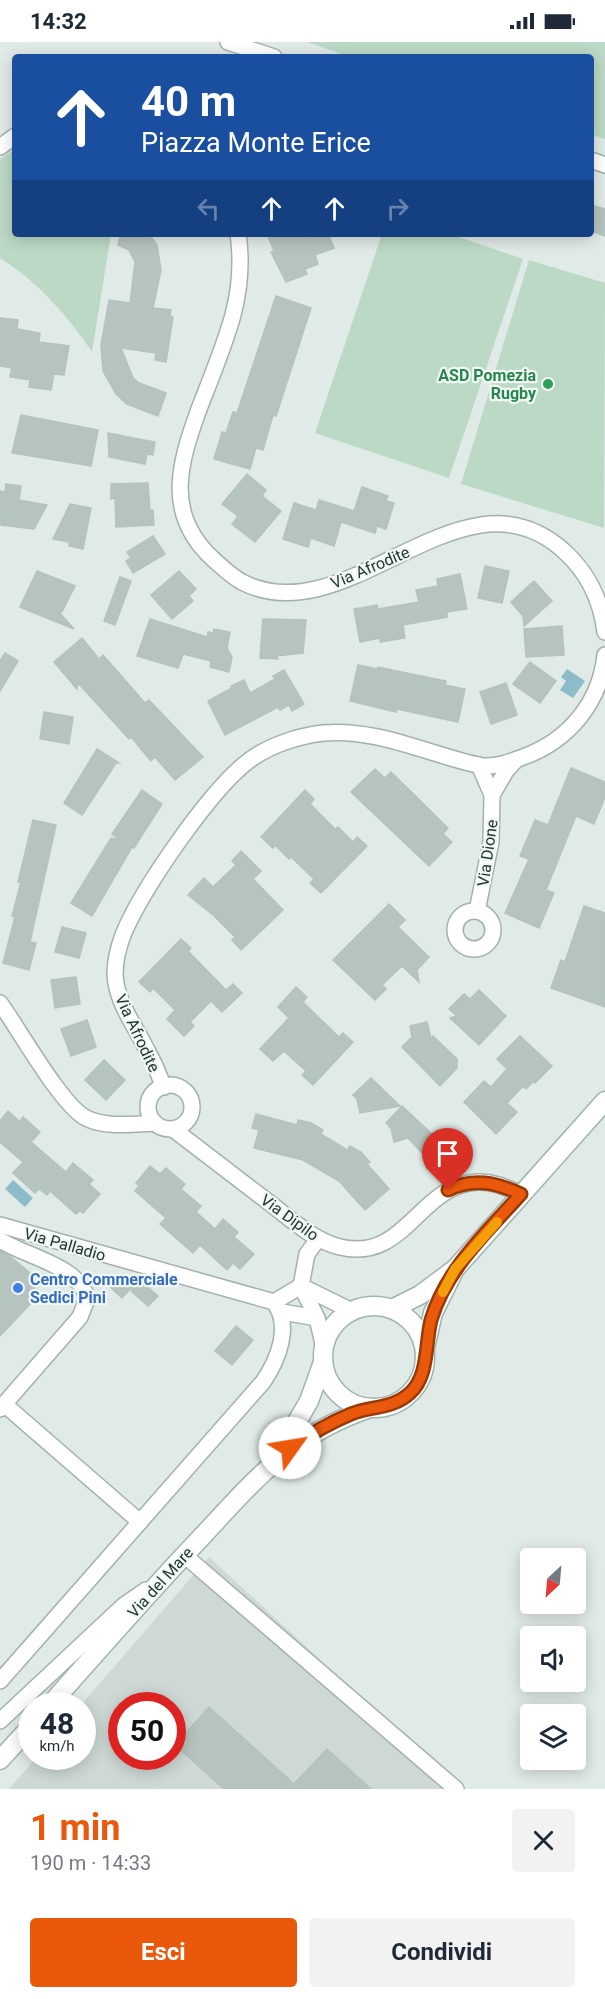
<!DOCTYPE html>
<html lang="it">
<head>
<meta charset="utf-8">
<style>
  :root { --surface:#fff; --page:#f2f2f3; --text:#1f2937; --muted:#747a83; --accent:#ea580c }
  body { margin:0; font-family:Roboto,sans-serif; background:var(--page); color:var(--text); height:100vh; display:flex; flex-direction:column; font-size:22px; white-space:nowrap }
  * { box-sizing:border-box; margin:0 }
  p { font-size:20px; color:var(--muted) }
  .icon { flex:none; width:33px; height:33px; fill:none; stroke:currentColor; stroke-width:2; stroke-linecap:round; stroke-linejoin:round }
  .map { position:relative; height:1747px; overflow:hidden }
  .drawer { display:flex; flex-direction:column; background:var(--surface); flex:1 }
  .drawer>* { flex:none }
  .guide { position:absolute; left:12px; top:12px; width:582px; height:183px; border-radius:6px; box-shadow:0 3px 15px #0003; background:#1a4fa0; color:#fff; overflow:hidden }
  .needle { width:39px; rotate:206deg }
  .buttons { position:absolute; left:520px; top:1506px; display:grid; gap:12px }
  .buttons a { display:grid; place-items:center; width:66px; height:66px; border-radius:6px; background:var(--surface); box-shadow:0 3px 15px #0003; font-size:30px }
  .speed { position:absolute; left:18px; top:1650px; display:flex; gap:12px; font-size:30px; font-weight:700; text-align:center }
  .speed>* { display:grid; place-content:center; width:78px; height:78px; border-radius:50%; background:var(--surface); box-shadow:0 3px 15px #0003; line-height:1 }
  .speed small { font-size:15px; font-weight:400 }
  .speed .limit { border:9px solid #d22; background:#fff; color:#111 }
  .pin { position:absolute; display:grid; place-items:center; width:51px; height:51px; color:#fff; margin:-62px -26px; border-radius:50% 50% 50% 0; rotate:-45deg; box-shadow:0 0 6px #0007 }
  .pin .icon { rotate:45deg }
  .me { position:absolute; width:66px; margin:-33px; rotate:58deg; stroke-linejoin:round; filter:drop-shadow(0 0 4px #0008) }
  .turn { display:flex; align-items:center; gap:21px; height:126px; padding:0 30px; font-size:27px }
  .turn .icon { width:78px; height:78px; stroke-width:2.5 }
  .turn b { display:block; font-size:42px; line-height:51px }
  .lanes { display:flex; align-items:center; height:57px; padding:0 30px; background:#0003; justify-content:center; gap:30px; direction:ltr }
  .lanes .off { opacity:.35 }
  .round { display:grid; place-items:center; flex:none; width:63px; height:63px; border-radius:6px; background:var(--page) }
  .overview { display:flex; align-items:center; justify-content:space-between; height:102px; padding:0 30px }
  h1 { font-size:36px; font-weight:700; line-height:45px; color:var(--accent) }
  .primary-button { display:flex; gap:12px; margin-top:auto; padding:12px 30px }
  .primary-button a { flex:1; height:69px; border-radius:6px; background:var(--accent); color:#fff; font-size:24px; font-weight:700; line-height:69px; text-align:center }
  .primary-button a+a { background:var(--page); color:var(--text) }
  .status { display:flex; justify-content:space-between; align-items:center; height:42px; padding:0 30px; background:var(--surface); direction:ltr }
  .status svg { height:16px; fill:currentColor }
  .map>svg:first-child { display:block }
  .built { fill:#ced9d5; fill-rule:evenodd }
  .green { fill:#bbd9c5 }
  .water { fill:#8cbcca }
  .building { fill:#b6c4bf; stroke:#b3c3bd; stroke-width:1.5 }
  .lines { fill:none; stroke-linecap:round; stroke-linejoin:round }
  .minor-casing { stroke:#a3b1ad; stroke-width:18 }
  .secondary-casing { stroke:#a0b4af; stroke-width:21 }
  .minor { stroke:#fff; stroke-width:15 }
  .secondary { stroke:#fff; stroke-width:18 }
  .route-casing { stroke:#983908; stroke-width:15 }
  .route { stroke:#ea580c; stroke-width:10 }
  .slow { stroke:#f59e0b; stroke-width:10 }
  .leisure-dot { fill:#2e9e5b; stroke:#f0f7f4; stroke-width:2 }
  .shop-dot { fill:#3f7fe0; stroke:#f0f7f4; stroke-width:2 }
  .labels { text-anchor:middle; stroke-width:4.5; stroke-linejoin:round; paint-order:stroke }
  .leisure-label { font-size:16px; font-weight:bold; fill:#27864d; stroke:#f0f7f4; text-anchor:end }
  .street-label { font-size:16px; fill:#223834; stroke:#f0f7f4 }
  .shop-label { font-size:16px; font-weight:bold; fill:#366cbe; stroke:#f0f7f4; text-anchor:start }
</style>
</head>
<body>
<div class="status"><b>14:32</b><svg viewBox="0 0 49 12"><path d="M0 12V9h3v3zM5 12V6h3v6zM10 12V3h3v9zM15 12V0h3v12zM26 1h20v11H26zM47 4h2v5h-2z"/></svg></div>
<div class="map">
<svg width="605" height="1747" viewBox="0 0 605 1747">
  <rect width="100%" height="100%" fill="#e0eae6"/>
  <path class="built" d="M209 1515 460 1747H9L37 1715 82 1714 81 1663ZM122 1664H172V1714H122Z"/>
  <g class="green">
    <polygon points="307,0 605,0 605,97 591,92 591,15 351,15"/>
    <path d="M15 107V192H111L92 310C68 274 37 239 0 216V117Z"/>
    <polygon points="382,192 450,192 523,217 449,436 315,391"/>
    <polygon points="529,218 605,241 604,486 461,442"/>
  </g>
  <g class="water">
    <polygon points="567,627 585,639 573,656 560,648 566,639 561,635"/>
    <polygon points="13,1138 33,1156 25,1165 5,1147"/>
  </g>
  <g class="building">
    <polygon points="591,163 605,167 605,194 591,189"/>
    <polygon points="121,192 149,192 157,203 161,228 153,266 171,268 170,274 173,275 166,320 155,318 156,311 121,306 133,336 139,341 166,351 158,374 127,362 116,352 103,329 101,303 109,258 130,261 135,220 129,208 118,203"/>
    <polygon points="267,192 305,192 306,196 317,192 328,192 334,206 315,213 318,222 305,227 307,232 286,240 271,210 274,209"/>
    <polygon points="276,254 311,266 276,374 273,373 263,408 256,406 250,427 214,417 222,390 226,391 233,370 237,371"/>
    <polygon points="0,276 18,278 17,287 40,291 39,300 69,304 64,333 54,332 51,348 29,345 30,338 10,335 12,326 0,324"/>
    <polygon points="21,373 98,388 91,424 12,411"/>
    <polygon points="108,391 155,400 153,413 147,412 145,422 109,415"/>
    <polygon points="247,432 266,448 262,454 281,469 255,500 232,482 238,474 222,462"/>
    <polygon points="148,441 150,469 153,468 154,483 116,485 115,456 111,457 111,442"/>
    <polygon points="6,442 21,444 19,458 47,463 34,487 1,483 0,449 5,450"/>
    <polygon points="362,445 388,454 386,459 394,461 386,487 377,484 375,491 341,480 334,504 311,496 308,505 283,497 294,461 316,468 319,458 354,469"/>
    <polygon points="70,462 91,466 83,507 69,504 69,500 53,497"/>
    <polygon points="153,494 165,512 133,531 126,519 131,516 127,510"/>
    <polygon points="485,524 509,529 502,561 478,556"/>
    <polygon points="37,529 75,544 62,570 58,569 74,587 20,565"/>
    <polygon points="179,529 196,547 189,554 193,559 172,577 151,553"/>
    <polygon points="460,532 467,567 447,570 447,575 403,583 405,596 380,600 380,596 360,600 354,567 377,563 378,567 419,560 416,548 438,544 437,537"/>
    <polygon points="120,535 131,539 115,583 104,579"/>
    <polygon points="534,539 552,559 524,584 523,574 511,560"/>
    <polygon points="150,577 207,595 208,590 213,591 214,587 230,590 227,606 232,615 229,630 210,625 211,619 183,612 178,626 137,614"/>
    <polygon points="263,577 306,578 303,611 276,614 278,617 260,616"/>
    <polygon points="562,584 564,613 526,615 524,587"/>
    <polygon points="82,596 99,617 103,613 145,661 149,658 203,715 175,738 155,715 151,719 131,695 129,697 78,641 77,647 54,620"/>
    <polygon points="5,611 18,619 0,649 0,619"/>
    <polygon points="530,620 556,639 540,661 513,642"/>
    <polygon points="358,623 377,627 378,625 446,639 445,643 465,647 458,680 397,667 396,670 350,659"/>
    <polygon points="284,628 304,662 292,669 289,663 280,668 278,665 225,693 208,659 232,646 231,644 244,638 250,651 275,637 273,634"/>
    <polygon points="506,641 517,673 491,682 480,650"/>
    <polygon points="44,670 73,675 69,702 40,697"/>
    <polygon points="97,707 119,721 116,721 82,773 64,761"/>
    <polygon points="571,726 605,740 605,755 594,782 576,774 546,848 554,851 539,886 505,871 529,817 520,814 535,778 548,783"/>
    <polygon points="375,727 385,736 391,730 448,786 443,792 452,800 429,824 351,750"/>
    <polygon points="142,748 162,762 134,806 132,805 92,874 71,861 111,796 121,798 112,792"/>
    <polygon points="305,748 314,757 310,762 335,787 338,785 353,800 357,795 367,804 321,851 310,841 314,837 291,815 289,817 275,803 273,806 261,795"/>
    <polygon points="33,778 56,783 30,900 36,901 29,928 3,921 15,875 12,874 21,840 18,840"/>
    <polygon points="241,809 261,829 253,837 283,868 241,908 232,898 235,895 213,873 188,853 204,836 213,845 236,823 232,819"/>
    <polygon points="389,862 405,878 398,885 429,915 417,928 419,940 402,924 382,943 386,947 375,958 333,918"/>
    <polygon points="584,864 605,871 605,965 551,946 561,918 565,920"/>
    <polygon points="62,885 86,891 79,916 55,910"/>
    <polygon points="181,897 191,906 188,909 226,948 233,942 242,951 222,970 211,959 190,980 194,984 184,994 167,977 175,968 153,946 150,950 139,940"/>
    <polygon points="76,935 80,962 55,966 51,938"/>
    <polygon points="296,945 307,955 303,960 316,973 339,995 343,991 353,1000 313,1043 302,1033 306,1029 284,1009 273,1019 260,1007 289,976 278,965"/>
    <polygon points="479,948 506,974 479,1003 450,976 457,974 449,967 464,952 470,957"/>
    <polygon points="87,978 96,1005 71,1014 61,987"/>
    <polygon points="427,980 431,996 433,994 457,1017 457,1026 440,1044 402,1005 412,995 410,984"/>
    <polygon points="520,994 552,1024 535,1041 534,1039 526,1047 523,1044 507,1061 517,1070 496,1092 464,1060 484,1039 491,1045 507,1027 497,1017"/>
    <polygon points="104,1018 125,1038 106,1058 85,1038"/>
    <polygon points="371,1036 400,1064 360,1071 357,1057 353,1053"/>
    <polygon points="402,1064 433,1093 438,1088 460,1108 446,1123 427,1127 423,1112 408,1096 394,1100 391,1086 386,1081"/>
    <polygon points="8,1069 20,1080 23,1075 40,1090 31,1100 66,1130 73,1121 93,1138 89,1142 100,1152 83,1171 80,1169 76,1172 50,1149 47,1153 39,1147 35,1151 13,1131 23,1120 0,1100 0,1079"/>
    <polygon points="256,1072 297,1083 298,1078 311,1081 323,1088 321,1092 347,1108 350,1104 361,1110 370,1120 367,1122 389,1147 365,1168 339,1139 303,1118 254,1106 259,1088 252,1086"/>
    <polygon points="150,1124 160,1132 166,1126 185,1142 181,1147 201,1164 196,1170 215,1187 223,1177 238,1190 234,1195 254,1212 240,1227 233,1221 227,1228 200,1203 193,1211 160,1182 166,1176 135,1149 139,1144 136,1141"/>
    <polygon points="0,1209 11,1215 35,1235 35,1257 0,1294"/>
    <polygon points="122,1233 133,1244 122,1256 108,1243 116,1234 119,1237"/>
    <polygon points="141,1239 158,1254 148,1264 131,1249"/>
    <polygon points="236,1284 253,1298 232,1323 215,1309"/>
    <polygon points="209,1665 294,1742 327,1707 371,1747 224,1747 175,1703"/>
  </g>
  <g class="lines">
    <g class="minor-casing">
      <g id="minor">
        <polyline points="228,0 274,15"/>
        <polyline points="0,105 15,94"/>
        <polyline points="591,118 605,123"/>
        <path d="M238 192C242 219 240 246 233 273 224 305 211 336 199 367 179 422 164 472 213 517 222 525 231 534 242 540 349 595 463 415 565 510 589 532 601 558 605 590"/>
        <polyline points="479,723 492,753 506,729 516,718"/>
        <circle cx="474" cy="888" r="19"/>
        <polyline points="477,869 491,800 492,753"/>
        <path d="M0 961C19 987 61 1063 86 1076 106 1086 134 1082 155 1081"/>
        <circle cx="170" cy="1065" r="22"/>
        <path d="M164 1045C159 1034 155 1022 149 1012 137 986 117 963 115 933 115 919 118 906 123 893 141 848 212 745 251 717 271 703 298 694 323 691 378 686 429 713 482 724 497 725 510 720 523 715 568 699 600 661 605 613"/>
        <path d="M173 1087C204 1111 236 1135 267 1159 290 1176 312 1198 340 1205 405 1221 419 1143 477 1140 493 1139 507 1146 521 1152"/>
        <polyline points="0,1183 274,1260 301,1244"/>
        <polyline points="318,1197 307,1212 301,1244 317,1276 324,1306"/>
        <path d="M0 1198C24 1214 81 1224 87 1257L80 1275 0 1367"/>
        <polyline points="301,1244 352,1269"/>
        <polyline points="282,1270 317,1276"/>
        <polyline points="4,1362 140,1480"/>
        <polyline points="184,1513 456,1747"/>
        <path d="M0 1639 263 1340C278 1318 292 1284 274 1260"/>
        <polyline points="0,1679 123,1564 146,1548"/>
      </g>
    </g>
    <g class="secondary-casing">
      <g id="secondary">
        <circle cx="374" cy="1315" r="51"/>
        <polyline points="392,1267 420,1253 455,1227 605,1059"/>
        <polyline points="425,1306 433,1271 453,1231"/>
        <polyline points="280,1409 309,1359 323,1320"/>
        <path d="M49 1664C97 1610 144 1556 193 1504 250 1444 287 1394 370 1366"/>
        <polyline points="0,1718 32,1683"/>
      </g>
    </g>
    <use href="#minor" class="minor"/>
    <use href="#secondary" class="secondary"/>
  </g>
  <g class="lines">
    <g class="route-casing">
      <path id="route" d="M290 1406C309 1393 329 1381 351 1372 371 1364 393 1367 410 1351 429 1334 425 1302 431 1278 446 1227 487 1190 521 1152 496 1141 474 1135 448 1148"/>
    </g>
    <use href="#route" class="route"/>
    <polyline class="slow" points="443,1250 455,1227 497,1180"/>
  </g>
  <circle class="leisure-dot" cx="548" cy="342" r="6"/>
  <circle class="shop-dot" cx="18" cy="1246" r="6"/>
  <g class="labels">
    <g class="leisure-label">
      <text x="536" y="339">ASD Pomezia<tspan x="536" dy="18">Rugby</tspan></text>
    </g>
    <g class="street-label">
      <text transform="translate(370 525) rotate(-23)" y="6">Via Afrodite</text>
      <text transform="translate(487 811) rotate(-82)" y="6">Via Dione</text>
      <text transform="translate(138 991) rotate(65)" y="6">Via Afrodite</text>
      <text transform="translate(290 1175) rotate(36)" y="6">Via Dipilo</text>
      <text transform="translate(65 1202) rotate(16)" y="6">Via Palladio</text>
      <text transform="translate(160 1540) rotate(-48)" y="6">Via del Mare</text>
    </g>
    <g class="shop-label">
      <text x="30" y="1243">Centro Commerciale<tspan x="30" dy="18">Sedici Pini</tspan></text>
    </g>
  </g>
</svg>
<div class="buttons">
<a><svg class="needle" viewBox="-14 -14 28 28"><path d="M0-13l5 13h-10z" fill="#e53935"/><path d="M0 13l5-13h-10z" fill="#747a83"/></svg></a>
<a><svg class="icon" aria-label="sound" viewBox="0 0 24 24"><path d="M4 9h4l5-4v14l-5-4H4zM17 9q2 3 0 6"/></svg></a>
<a><svg class="icon" aria-label="layers" viewBox="0 0 24 24"><path d="M12 4l9 5-9 5-9-5zM3 14l9 5 9-5"/></svg></a>
</div>
<div class="speed"><div>48<small>km/h</small></div><div class="limit">50</div></div>
<div class="pin" style="left:448px;top:1148px;background:#d93025"><svg class="icon" aria-label="arrive" viewBox="0 0 24 24"><path d="M6 21V4h12l-3 4 3 4H6"/></svg></div>
<svg class="me" style="left:290px;top:1406px" viewBox="-20 -20 40 40"><circle r="19" fill="#fff"/><path d="M0-13L10 11 0 6-10 11z" fill="#ea580c"/></svg>
<div class="guide">
<div class="turn"><svg class="icon" aria-label="ahead" viewBox="0 0 24 24"><path d="M12 20V5M6 11l6-6 6 6"/></svg><div><b>40 m</b>Piazza Monte Erice</div></div>
<div class="lanes"><svg class="icon off" aria-label="left" viewBox="0 0 24 24"><path d="M17 20v-9H6M10 6l-5 5 5 5"/></svg><svg class="icon" aria-label="ahead" viewBox="0 0 24 24"><path d="M12 20V5M6 11l6-6 6 6"/></svg><svg class="icon" aria-label="ahead" viewBox="0 0 24 24"><path d="M12 20V5M6 11l6-6 6 6"/></svg><svg class="icon off" aria-label="right" viewBox="0 0 24 24"><path d="M7 20v-9h11M14 6l5 5-5 5"/></svg></div>
</div>
</div>
<section class="drawer">
<div class="overview"><div><h1>1 min</h1><p>190 m · 14:33</p></div><a class="round"><svg class="icon" aria-label="close" viewBox="0 0 24 24"><path d="M6 6l12 12M18 6L6 18"/></svg></a></div>
<div class="primary-button"><a>Esci</a><a>Condividi</a></div>
</section>
</body>
</html>
